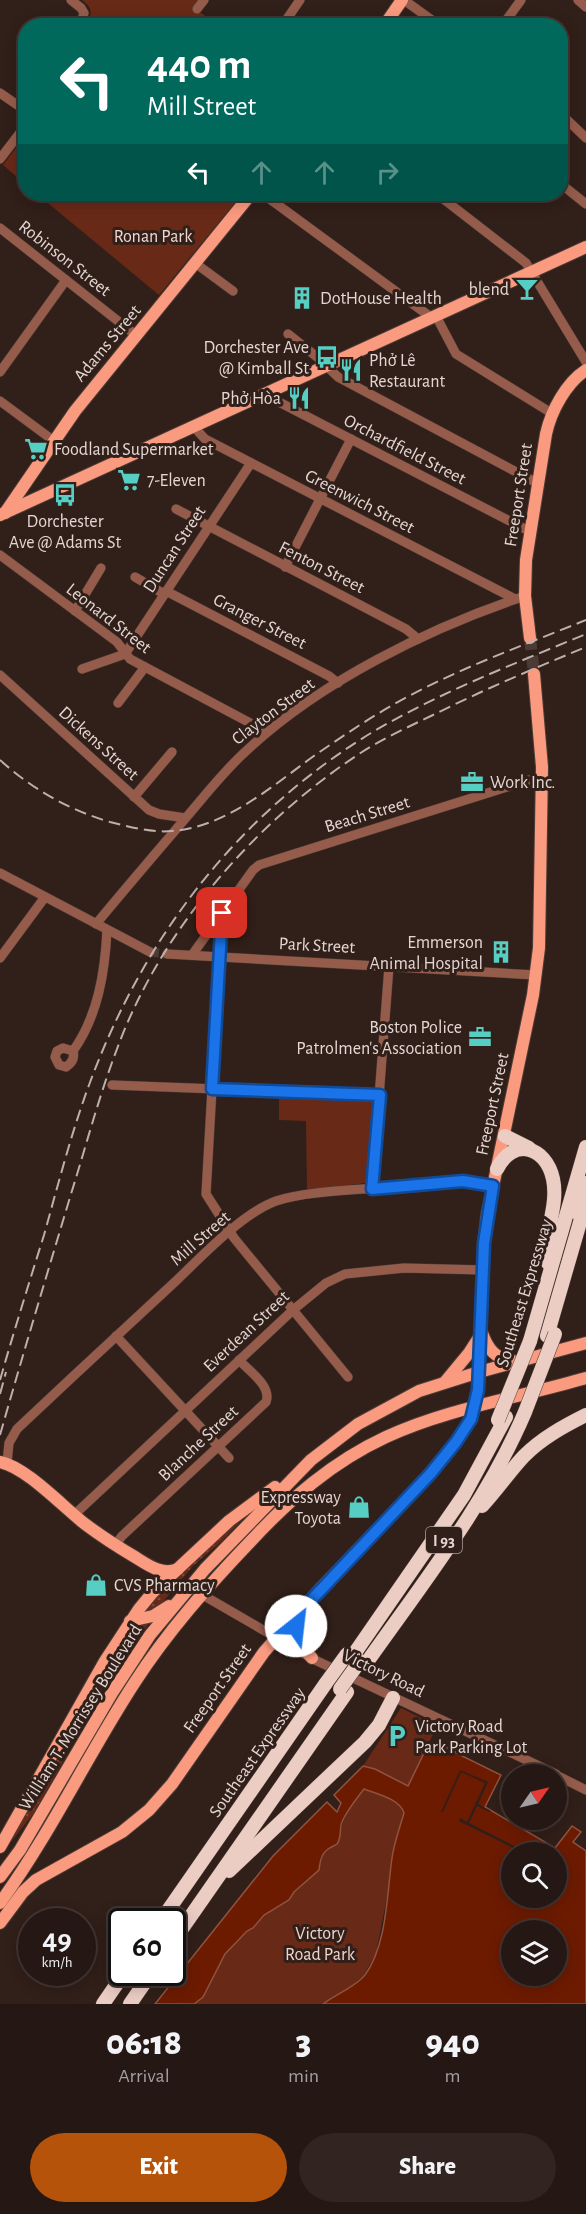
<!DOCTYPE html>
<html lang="en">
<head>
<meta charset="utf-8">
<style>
  :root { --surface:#251713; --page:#312421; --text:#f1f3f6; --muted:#a39fa0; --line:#423633; --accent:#b45309 }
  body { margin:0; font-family:"Alegreya Sans",sans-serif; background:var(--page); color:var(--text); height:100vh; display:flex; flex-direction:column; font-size:22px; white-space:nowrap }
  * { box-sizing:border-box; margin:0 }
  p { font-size:20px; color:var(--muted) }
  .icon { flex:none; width:33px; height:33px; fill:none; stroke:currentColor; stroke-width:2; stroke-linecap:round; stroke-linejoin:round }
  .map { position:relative; height:2004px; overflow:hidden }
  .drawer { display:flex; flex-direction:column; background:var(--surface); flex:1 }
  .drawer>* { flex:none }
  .top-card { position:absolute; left:18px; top:18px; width:550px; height:183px; border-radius:24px; box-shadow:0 3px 15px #0003,0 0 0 2px var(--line); background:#00695c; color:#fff; overflow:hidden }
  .needle { width:39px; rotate:56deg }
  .fabs { position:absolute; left:501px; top:1764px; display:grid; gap:12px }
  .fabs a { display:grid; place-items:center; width:66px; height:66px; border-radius:50%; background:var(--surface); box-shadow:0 3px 15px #0003,0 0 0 2px var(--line); font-size:30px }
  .speed { position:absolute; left:18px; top:1908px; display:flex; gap:12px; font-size:30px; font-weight:700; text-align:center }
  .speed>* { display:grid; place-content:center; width:78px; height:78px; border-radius:50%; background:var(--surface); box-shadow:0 3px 15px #0003,0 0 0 2px var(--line); line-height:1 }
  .speed small { font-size:15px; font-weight:400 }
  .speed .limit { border:3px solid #111; border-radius:9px; background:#fff; color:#111 }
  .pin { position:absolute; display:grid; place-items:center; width:51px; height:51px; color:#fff; margin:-26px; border-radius:12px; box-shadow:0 3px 9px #0006 }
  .me { position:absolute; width:66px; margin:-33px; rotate:29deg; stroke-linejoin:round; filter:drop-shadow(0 0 4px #0008) }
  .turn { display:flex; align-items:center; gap:21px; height:126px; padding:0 30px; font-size:27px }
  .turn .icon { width:78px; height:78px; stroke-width:2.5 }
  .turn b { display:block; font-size:42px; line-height:51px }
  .lanes { display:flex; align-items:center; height:57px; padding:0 30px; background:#0003; justify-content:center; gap:30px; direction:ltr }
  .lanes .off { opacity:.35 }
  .eta { display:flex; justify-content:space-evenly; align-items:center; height:102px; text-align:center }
  .eta b { font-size:36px; font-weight:800; line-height:42px }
  .action { display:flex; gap:12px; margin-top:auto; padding:12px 30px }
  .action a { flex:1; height:69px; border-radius:36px; background:var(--accent); color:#fff; font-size:24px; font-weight:800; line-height:69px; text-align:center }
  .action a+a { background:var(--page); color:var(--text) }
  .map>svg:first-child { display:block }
  .grass { fill:url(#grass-dots) }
  .park { fill:#692917 }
  .water { fill:#6c1b00; stroke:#90533f; stroke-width:1.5; fill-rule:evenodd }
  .pier { fill:#311f19 }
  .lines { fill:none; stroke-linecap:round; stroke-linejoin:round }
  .minor-tunnel { stroke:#4c3b35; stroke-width:9; stroke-dasharray:9 4.5; stroke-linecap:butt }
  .major-tunnel { stroke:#4c3b35; stroke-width:12; stroke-dasharray:12 6; stroke-linecap:butt }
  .minor-casing { stroke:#4e3c37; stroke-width:10 }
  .major-casing { stroke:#4e3c37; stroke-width:14 }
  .highway-casing { stroke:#4e3c37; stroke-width:15 }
  .minor { stroke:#965c4b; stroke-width:9 }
  .major { stroke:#fa9a7f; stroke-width:12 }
  .highway { stroke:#ebcdc4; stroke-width:14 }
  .rail { stroke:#bdafaa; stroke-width:2; stroke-dasharray:12 6; stroke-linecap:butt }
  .highway-bridge-casing { stroke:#4e3c37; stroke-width:15; stroke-linecap:butt }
  .highway-bridge { stroke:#ebcdc4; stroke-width:14 }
  .route-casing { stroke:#114b97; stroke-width:15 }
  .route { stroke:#1a73e8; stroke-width:10 }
  .labels { text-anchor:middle; stroke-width:6; stroke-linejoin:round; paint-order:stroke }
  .shield { fill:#311f19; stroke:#aea09b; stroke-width:1.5 }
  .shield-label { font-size:16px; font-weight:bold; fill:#e4d7d3 }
  .park-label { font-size:18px; fill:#f0d6cf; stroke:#311f19 }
  .street-label { font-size:18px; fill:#e4d7d3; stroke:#311f19 }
  .poi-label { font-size:18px; fill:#e4d7d3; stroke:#311f19; text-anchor:start }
</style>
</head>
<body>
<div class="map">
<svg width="586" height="2004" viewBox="0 0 586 2004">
  <defs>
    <pattern id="grass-dots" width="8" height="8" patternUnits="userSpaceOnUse" patternTransform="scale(1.5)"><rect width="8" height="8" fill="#692917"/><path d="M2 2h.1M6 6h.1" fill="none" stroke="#7e4738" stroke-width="1.8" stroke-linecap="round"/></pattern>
  </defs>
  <rect width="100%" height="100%" fill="#311f19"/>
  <g class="grass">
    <polygon points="255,1506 222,1541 192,1567 157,1609 142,1614 155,1596 243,1516"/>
    <polygon points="151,1620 104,1686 73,1738 68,1742 66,1741 119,1648 135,1625"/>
    <polygon points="65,1754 66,1756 33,1814 10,1843 9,1841 57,1755"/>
  </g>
  <g class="park">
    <path d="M82 0H200L194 8 218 25H87C92 13 93 8 82 0Z"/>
    <polygon points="25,136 25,184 3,165"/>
    <polygon points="37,194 242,194 159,295"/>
    <polygon points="279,1096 374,1099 366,1183 307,1190 306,1121 279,1120"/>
    <polygon points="401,1708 437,1726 408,1787 375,1769 363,1766"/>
    <path d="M364 1789C377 1794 400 1799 404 1813L392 1857 391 1877 376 1953 364 1975 351 1986 323 2004H194L203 1997 225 1954 247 1931 253 1928 264 1915 289 1901 294 1892 301 1887 324 1852 340 1836C342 1817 353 1803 364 1789Z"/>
  </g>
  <path class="water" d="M427 1747 454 1748 456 1753 501 1775 485 1807 555 1848 572 1826 581 1832 573 1842 586 1851V2004H323C336 1994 354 1988 365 1975 387 1945 387 1893 392 1858 394 1843 400 1827 404 1813 400 1799 377 1794 364 1789 357 1798 344 1814 341 1825 340 1831 341 1839 337 1844 334 1846 331 1847 328 1849 321 1854 320 1862 319 1870L294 1892 289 1900 264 1915 253 1928 247 1931 225 1954 203 1997 194 2004H155L273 1856 327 1802 337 1812 341 1803 334 1795 363 1766 375 1769 408 1786ZM512 1852H556V1898H512ZM512 1930H556V1976H512Z"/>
  <polygon class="pier" points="460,1770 488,1782 478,1804 491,1811 490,1812 477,1806 469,1823 526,1852 521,1852 459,1821 460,1818 467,1822 485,1783 461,1772 443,1812 441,1812"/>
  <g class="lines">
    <polyline class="minor-tunnel" points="150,952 167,954"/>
    <polyline class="major-tunnel" points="530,638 534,674"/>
    <g class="minor-casing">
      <g id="minor">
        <polyline points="71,0 81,8 84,13 80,26"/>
        <polyline points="404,0 440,26"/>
        <polyline points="578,0 586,7"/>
        <polyline points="197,9 204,0"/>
        <polyline points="282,26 300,0"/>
        <polyline points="502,26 521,0"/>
        <polyline points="0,93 26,111"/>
        <polyline points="561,114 586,138"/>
        <polyline points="0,159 26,125"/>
        <polyline points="561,184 586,204"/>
        <polyline points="263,194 432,318"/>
        <polyline points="437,194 526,263 586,362"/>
        <polyline points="0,228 137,336"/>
        <polyline points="195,263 233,291"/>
        <polyline points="436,316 456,354 553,414"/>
        <polyline points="288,334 317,357 338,377 537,483"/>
        <polyline points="0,372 66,280"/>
        <polyline points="269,393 277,401 529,531"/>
        <polyline points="0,401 54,441"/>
        <polyline points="194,427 205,439 515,599"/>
        <polyline points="176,509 406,629 418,639"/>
        <polyline points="0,555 117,642 130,659 267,732"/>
        <polyline points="285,567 351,439"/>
        <polyline points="135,577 164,594"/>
        <polyline points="166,591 329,676 338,683"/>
        <polyline points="75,611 101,568"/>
        <polyline points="82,669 125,654 251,463"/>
        <polyline points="0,675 149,810 159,814 185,818"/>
        <polyline points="118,703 145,667"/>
        <polyline points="134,797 172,752"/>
        <polyline points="0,873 150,952"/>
        <polyline points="222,913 206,1194 234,1238 348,1377"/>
        <path d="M96 924C125 889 155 854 184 820 204 797 222 773 245 752 319 682 429 628 525 596"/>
        <polyline points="167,954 536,975"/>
        <polyline points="192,955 253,870 259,865 542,776"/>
        <polyline points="0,958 45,897"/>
        <path d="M73 1051 63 1048 57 1051 55 1057 59 1065 66 1067C72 1063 75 1058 73 1051 98 1016 105 972 107 930"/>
        <polyline points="112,1085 379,1095"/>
        <polyline points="372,1189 389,966"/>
        <polyline points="116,1336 229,1458"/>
        <path d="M7 1463 9 1443 17 1429C70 1379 124 1329 177 1280 203 1255 243 1213 276 1201 305 1191 357 1190 389 1187 424 1184 459 1177 493 1186"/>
        <polyline points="74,1515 293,1310 326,1283 345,1274 404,1268 483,1270"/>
        <path d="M115 1545 122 1536 266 1402C272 1386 249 1371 239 1360"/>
        <polyline points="201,1594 315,1660 556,1774"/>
        <polyline points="556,1775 586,1790"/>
      </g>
    </g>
    <g class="major-casing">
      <g id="major">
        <polyline points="384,26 402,0"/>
        <polyline points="5,513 75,411 251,194"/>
        <polyline points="0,515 586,247"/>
        <path d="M530 638 525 596 526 560 546 434C551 411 566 383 586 370"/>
        <path d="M482 1333C488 1349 495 1359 513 1361"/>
        <polyline points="445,1382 469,1353 480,1336"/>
        <path d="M0 1462C26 1467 63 1507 85 1524 101 1536 118 1547 135 1557 148 1565 162 1576 178 1569"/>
        <path d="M299 1614C292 1632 300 1646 312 1658"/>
        <polyline points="130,1621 153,1616 169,1606"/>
        <polyline points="0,1847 105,1661 139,1609 153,1592 229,1521 275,1487"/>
        <polyline points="0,1877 20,1850 112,1693 150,1635 205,1569 311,1460 358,1424 419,1391 479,1372 586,1343"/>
        <path d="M0 1903C51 1833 88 1754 135 1682 168 1631 208 1586 250 1542 290 1499 332 1462 386 1437 446 1409 521 1397 586 1378"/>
        <polyline points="0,1923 23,1892 36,1880 122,1832 149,1810 172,1784 264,1652 321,1588 424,1481 456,1442 471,1419 478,1390 484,1243 487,1215 533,995 539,948 542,767 534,674"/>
      </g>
    </g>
    <g class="highway-casing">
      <g id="highway">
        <polyline points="505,1136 529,1148"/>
        <path d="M497 1169C513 1137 546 1146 553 1179 557 1198 551 1216 548 1235 547 1244 548 1254 548 1263"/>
        <polyline points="577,1213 586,1183"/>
        <polyline points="547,1336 585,1205"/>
        <polyline points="530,1341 586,1147"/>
        <path d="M482 1506C497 1490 509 1472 524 1456 542 1438 564 1426 586 1415"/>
        <polyline points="352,1657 464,1495 506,1417"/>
        <path d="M365 1665C422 1584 486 1504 525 1412"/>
        <polyline points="229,1871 365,1742 379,1725 393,1698"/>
        <polyline points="160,1922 326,1683"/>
        <polyline points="172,1943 347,1692"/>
        <polyline points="103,2004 125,1972"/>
        <polyline points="130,2004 152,1972"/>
      </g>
    </g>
    <use href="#minor" class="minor"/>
    <use href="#major" class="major"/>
    <use href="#highway" class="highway"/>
    <g class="rail">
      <path d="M0 760C32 789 69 810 110 822 130 827 152 833 172 831 225 827 270 788 311 758 337 740 363 722 391 706 451 671 522 646 586 620"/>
      <path d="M0 1380C14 1331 29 1283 44 1235 58 1185 71 1134 89 1085 143 938 237 815 371 733 438 693 514 664 586 634"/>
      <polyline points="0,1394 6,1372"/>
      <path d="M0 1435C23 1354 47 1274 71 1194 86 1146 99 1096 117 1049 160 931 254 823 359 754 382 739 408 727 433 715 483 690 535 668 586 647"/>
    </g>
    <g class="highway-bridge-casing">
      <g id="highway-bridge">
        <polyline points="525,1412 555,1334"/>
        <polyline points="498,1420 530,1341"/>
        <polyline points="326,1683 347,1654"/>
        <polyline points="340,1689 360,1661"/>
      </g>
    </g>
    <use href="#highway-bridge" class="highway-bridge"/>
  </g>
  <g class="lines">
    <g class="route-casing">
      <polyline id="route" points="222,913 212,1089 380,1095 372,1189 463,1181 493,1186 484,1243 478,1390 471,1419 456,1442 431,1473 300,1612 296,1626"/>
    </g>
    <use href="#route" class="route"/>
  </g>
  <defs>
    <g id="bar-bare" transform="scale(1.8)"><path d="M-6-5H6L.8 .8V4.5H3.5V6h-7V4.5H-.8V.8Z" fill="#56cec3" stroke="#311f19" stroke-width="2.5" paint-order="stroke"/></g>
    <g id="building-bare" transform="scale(1.8)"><path d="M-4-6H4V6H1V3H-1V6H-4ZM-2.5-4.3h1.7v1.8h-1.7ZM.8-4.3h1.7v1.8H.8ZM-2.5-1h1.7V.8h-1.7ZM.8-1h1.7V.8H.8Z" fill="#56cec3" stroke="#311f19" stroke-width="2.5" paint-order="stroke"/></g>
    <g id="bus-bare" transform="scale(1.8)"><path d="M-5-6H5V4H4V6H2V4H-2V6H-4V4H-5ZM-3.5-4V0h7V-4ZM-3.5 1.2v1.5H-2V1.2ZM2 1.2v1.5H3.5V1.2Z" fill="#56cec3" stroke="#311f19" stroke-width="2.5" paint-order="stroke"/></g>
    <g id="restaurant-bare" transform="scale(1.8)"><path d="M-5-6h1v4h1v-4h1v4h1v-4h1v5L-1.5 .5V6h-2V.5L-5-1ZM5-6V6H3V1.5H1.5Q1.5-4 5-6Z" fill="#56cec3" stroke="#311f19" stroke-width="2.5" paint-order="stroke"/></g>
    <g id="supermarket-bare" transform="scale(1.8)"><path d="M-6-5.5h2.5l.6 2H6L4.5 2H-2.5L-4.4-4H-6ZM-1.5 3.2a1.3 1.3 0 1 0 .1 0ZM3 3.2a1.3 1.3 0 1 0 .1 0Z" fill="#56cec3" stroke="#311f19" stroke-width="2.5" paint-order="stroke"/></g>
    <g id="office-bare" transform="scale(1.8)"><path d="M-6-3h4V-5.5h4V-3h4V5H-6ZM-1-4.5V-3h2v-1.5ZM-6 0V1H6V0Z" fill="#56cec3" stroke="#311f19" stroke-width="2.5" paint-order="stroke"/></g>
    <g id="shop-bare" transform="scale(1.8)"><path d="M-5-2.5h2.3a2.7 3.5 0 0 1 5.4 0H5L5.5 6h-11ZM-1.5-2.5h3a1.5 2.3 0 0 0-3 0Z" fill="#56cec3" stroke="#311f19" stroke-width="2.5" paint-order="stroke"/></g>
    <g id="parking-bare" transform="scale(1.8)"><path d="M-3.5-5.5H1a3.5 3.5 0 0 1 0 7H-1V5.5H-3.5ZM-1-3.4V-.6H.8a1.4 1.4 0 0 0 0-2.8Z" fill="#56cec3" stroke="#311f19" stroke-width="2.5" paint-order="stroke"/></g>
  </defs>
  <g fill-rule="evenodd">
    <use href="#bar-bare" x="527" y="289"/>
    <use href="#building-bare" x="302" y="298"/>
    <use href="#bus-bare" x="327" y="357"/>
    <use href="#restaurant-bare" x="351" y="370"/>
    <use href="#restaurant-bare" x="299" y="398"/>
    <use href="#supermarket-bare" x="36" y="449"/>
    <use href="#supermarket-bare" x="129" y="480"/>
    <use href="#bus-bare" x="65" y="495"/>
    <use href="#office-bare" x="472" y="782"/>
    <use href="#building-bare" x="501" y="952"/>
    <use href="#office-bare" x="480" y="1037"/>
    <use href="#shop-bare" x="359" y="1507"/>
    <use href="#shop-bare" x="96" y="1585"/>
    <use href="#parking-bare" x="397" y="1736"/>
  </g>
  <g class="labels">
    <rect class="shield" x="426" y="1527" width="36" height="26" rx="4.5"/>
    <g class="shield-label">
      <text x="444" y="1546">I 93</text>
    </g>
    <g class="park-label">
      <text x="153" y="242">Ronan Park</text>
      <text x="320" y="1939">Victory<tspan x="320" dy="21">Road Park</tspan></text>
    </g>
    <g class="street-label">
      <text transform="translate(65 258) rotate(38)" y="6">Robinson Street</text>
      <text transform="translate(107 343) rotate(-50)" y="6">Adams Street</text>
      <text transform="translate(405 449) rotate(27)" y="6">Orchardfield Street</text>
      <text transform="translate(518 495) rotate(-81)" y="6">Freeport Street</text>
      <text transform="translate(360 501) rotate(27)" y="6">Greenwich Street</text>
      <text transform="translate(174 549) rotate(-57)" y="6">Duncan Street</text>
      <text transform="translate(322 567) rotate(27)" y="6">Fenton Street</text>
      <text transform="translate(109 618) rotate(38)" y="6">Leonard Street</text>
      <text transform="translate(260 621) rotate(27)" y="6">Granger Street</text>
      <text transform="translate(273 711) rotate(-37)" y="6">Clayton Street</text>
      <text transform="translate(99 743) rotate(42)" y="6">Dickens Street</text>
      <text transform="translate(367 814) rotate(-17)" y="6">Beach Street</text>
      <text transform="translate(317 945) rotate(3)" y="6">Park Street</text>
      <text transform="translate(492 1104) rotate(-78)" y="6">Freeport Street</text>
      <text transform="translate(200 1238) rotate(-41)" y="6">Mill Street</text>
      <text transform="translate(524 1293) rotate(-73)" y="6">Southeast Expressway</text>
      <text transform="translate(246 1331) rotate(-43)" y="6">Everdean Street</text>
      <text transform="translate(198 1443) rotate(-43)" y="6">Blanche Street</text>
      <text transform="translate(384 1673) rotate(26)" y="6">Victory Road</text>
      <text transform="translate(217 1688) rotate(-55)" y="6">Freeport Street</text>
      <text transform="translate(80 1717) rotate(-58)" y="6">William T. Morrissey Boulevard</text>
      <text transform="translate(257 1752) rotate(-55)" y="6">Southeast Expressway</text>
    </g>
    <g class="poi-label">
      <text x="509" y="295" text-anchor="end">blend</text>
      <text x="320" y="304">DotHouse Health</text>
      <text x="309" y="353" text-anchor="end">Dorchester Ave<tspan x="309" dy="21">@ Kimball St</tspan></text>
      <text x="369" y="366">Phở Lê<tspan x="369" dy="21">Restaurant</tspan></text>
      <text x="281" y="404" text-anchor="end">Phở Hòa</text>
      <text x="54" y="455">Foodland Supermarket</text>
      <text x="147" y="486">7-Eleven</text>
      <text x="65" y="527" text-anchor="middle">Dorchester<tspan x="65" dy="21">Ave @ Adams St</tspan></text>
      <text x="490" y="788">Work Inc.</text>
      <text x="483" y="948" text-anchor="end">Emmerson<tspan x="483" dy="21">Animal Hospital</tspan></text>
      <text x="462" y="1033" text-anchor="end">Boston Police<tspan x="462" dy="21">Patrolmen's Association</tspan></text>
      <text x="341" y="1503" text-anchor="end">Expressway<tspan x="341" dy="21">Toyota</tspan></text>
      <text x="114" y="1591">CVS Pharmacy</text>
      <text x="415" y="1732">Victory Road<tspan x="415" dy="21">Park Parking Lot</tspan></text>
    </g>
  </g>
</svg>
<div class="fabs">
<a><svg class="needle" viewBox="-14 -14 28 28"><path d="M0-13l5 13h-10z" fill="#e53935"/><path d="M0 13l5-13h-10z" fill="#a39fa0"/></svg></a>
<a><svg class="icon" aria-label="search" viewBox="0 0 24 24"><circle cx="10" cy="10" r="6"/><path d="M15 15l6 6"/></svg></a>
<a><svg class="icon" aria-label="layers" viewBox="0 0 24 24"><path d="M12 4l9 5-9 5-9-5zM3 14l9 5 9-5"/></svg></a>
</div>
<div class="speed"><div>49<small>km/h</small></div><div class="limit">60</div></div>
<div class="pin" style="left:222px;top:913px;background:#d93025"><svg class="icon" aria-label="arrive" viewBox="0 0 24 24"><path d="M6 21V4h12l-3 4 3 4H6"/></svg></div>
<svg class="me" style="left:296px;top:1626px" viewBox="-20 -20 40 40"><circle r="19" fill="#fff"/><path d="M0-13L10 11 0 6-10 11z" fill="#1a73e8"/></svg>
<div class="top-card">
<div class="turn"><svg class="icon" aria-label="left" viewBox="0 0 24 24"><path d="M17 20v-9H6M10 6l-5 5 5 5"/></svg><div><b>440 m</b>Mill Street</div></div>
<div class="lanes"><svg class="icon" aria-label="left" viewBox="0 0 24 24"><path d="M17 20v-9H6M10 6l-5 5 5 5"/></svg><svg class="icon off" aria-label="ahead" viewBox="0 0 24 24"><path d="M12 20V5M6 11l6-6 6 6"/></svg><svg class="icon off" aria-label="ahead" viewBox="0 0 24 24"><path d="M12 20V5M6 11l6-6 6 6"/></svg><svg class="icon off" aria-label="right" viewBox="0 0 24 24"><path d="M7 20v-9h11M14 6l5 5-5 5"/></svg></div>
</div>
</div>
<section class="drawer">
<div class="eta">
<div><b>06:18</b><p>Arrival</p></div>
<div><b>3</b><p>min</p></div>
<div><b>940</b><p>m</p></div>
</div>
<div class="action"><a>Exit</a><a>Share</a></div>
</section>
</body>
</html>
